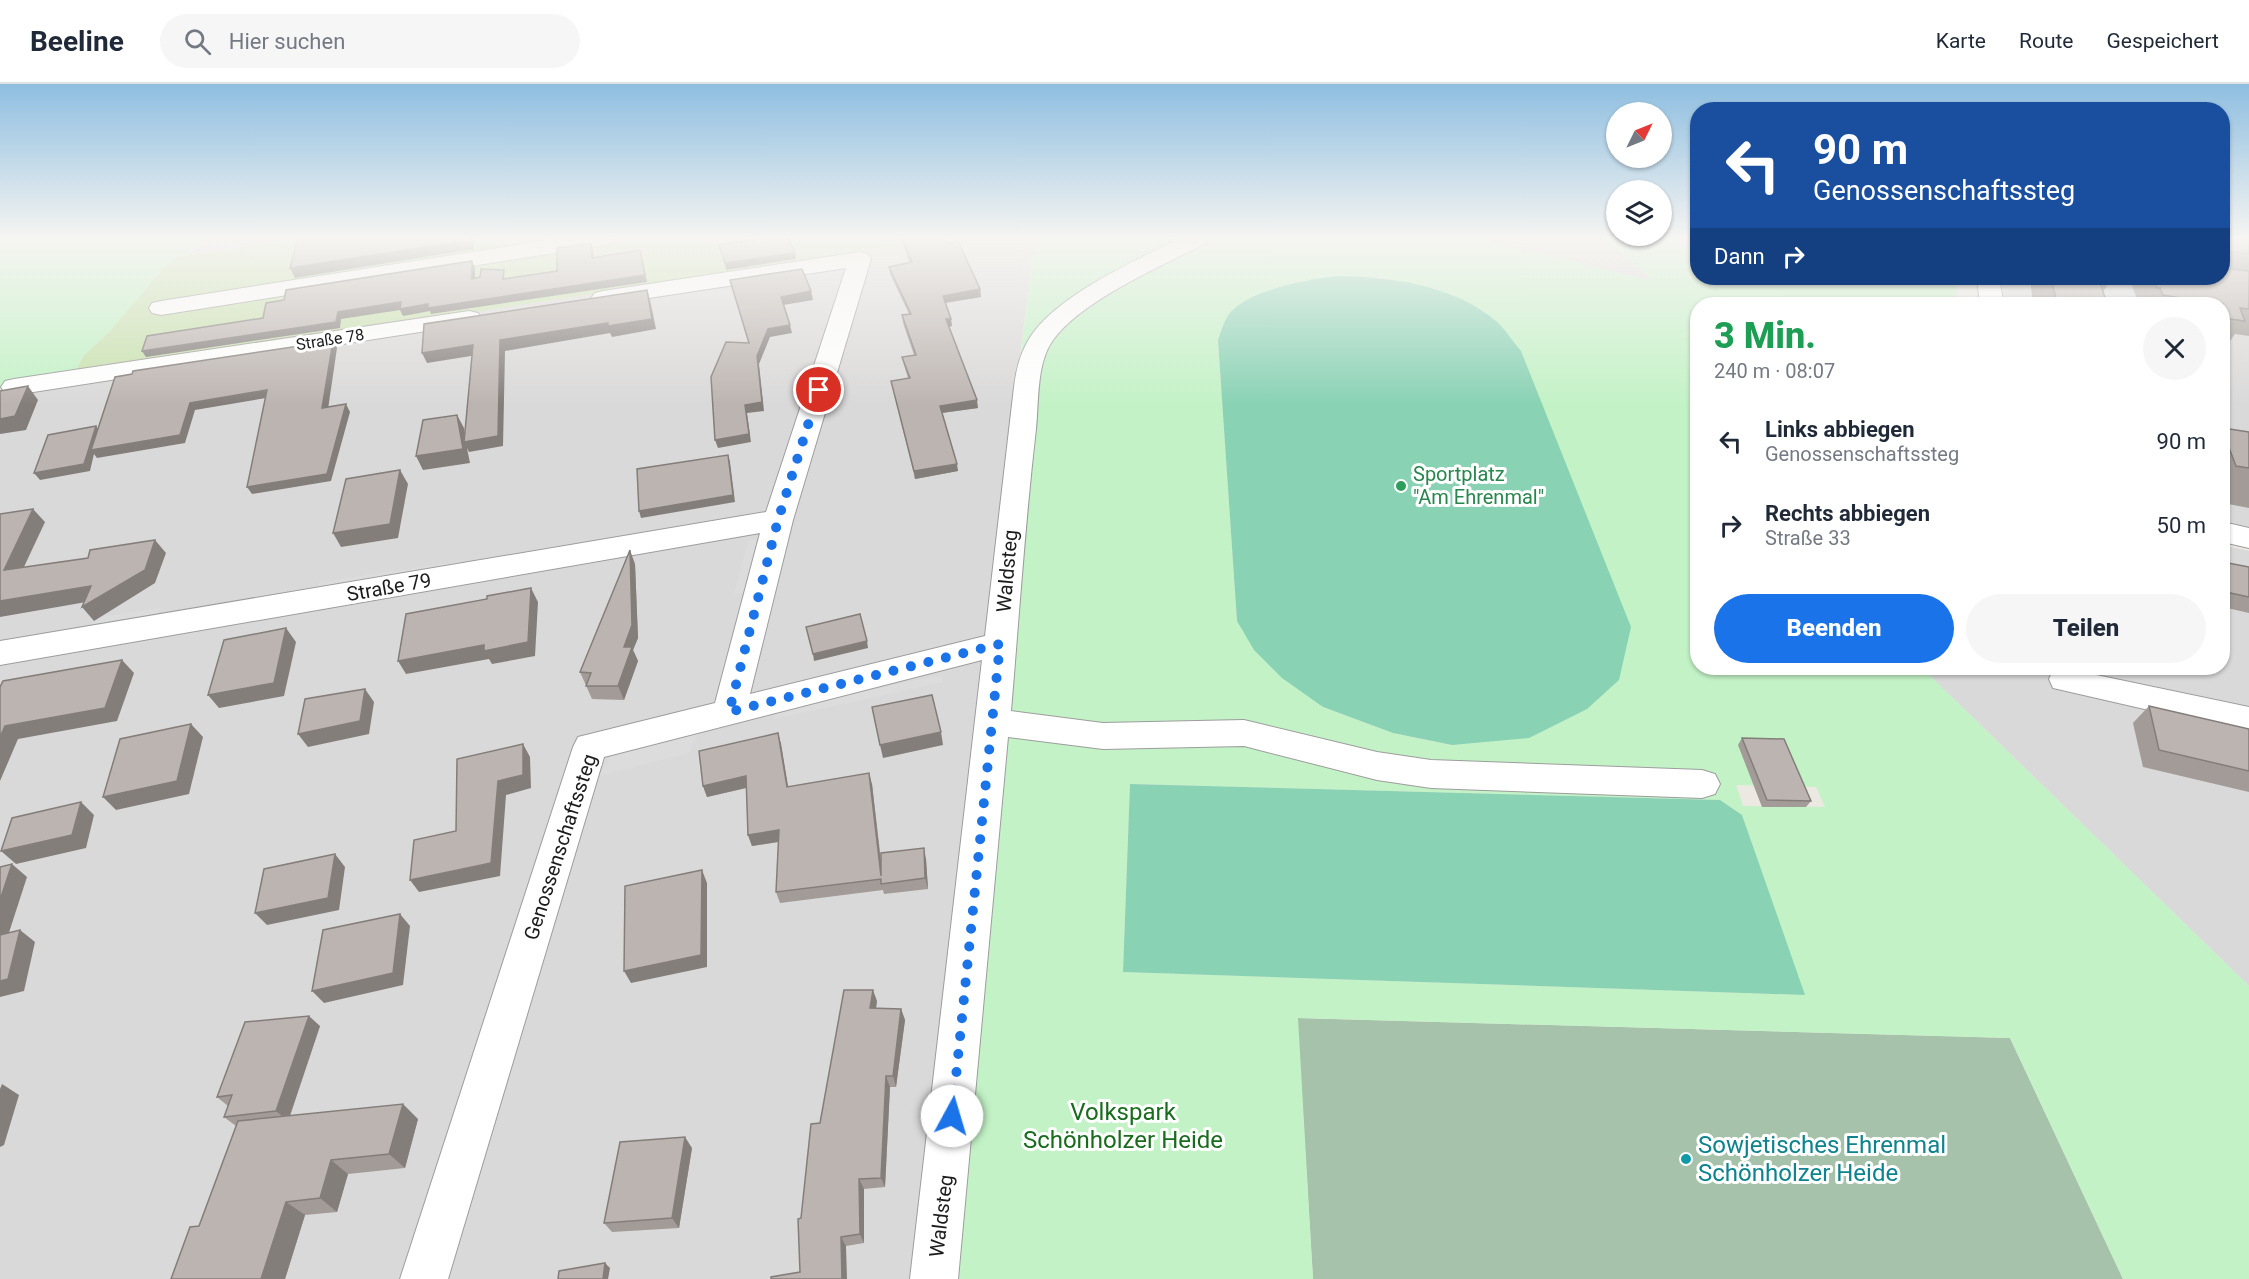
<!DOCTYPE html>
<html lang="de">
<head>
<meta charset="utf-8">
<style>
  :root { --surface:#fff; --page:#f6f6f7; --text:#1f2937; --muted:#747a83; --line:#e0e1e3; --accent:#1a73e8 }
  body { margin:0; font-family:Roboto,sans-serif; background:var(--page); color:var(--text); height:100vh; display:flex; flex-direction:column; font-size:22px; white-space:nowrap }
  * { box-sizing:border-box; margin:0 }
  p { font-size:20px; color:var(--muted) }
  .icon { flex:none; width:33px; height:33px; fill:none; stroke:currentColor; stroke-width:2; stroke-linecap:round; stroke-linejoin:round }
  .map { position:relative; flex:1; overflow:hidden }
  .panel { position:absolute; left:1690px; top:213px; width:540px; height:378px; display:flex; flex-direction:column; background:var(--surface); border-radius:24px; box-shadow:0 2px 4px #0004 }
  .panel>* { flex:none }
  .hud { position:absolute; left:1690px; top:18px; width:540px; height:183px; border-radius:24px; box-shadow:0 2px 4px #0004; background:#1a4fa0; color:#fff; overflow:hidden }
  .needle { width:39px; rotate:47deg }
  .buttons { position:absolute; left:1606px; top:18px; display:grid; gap:12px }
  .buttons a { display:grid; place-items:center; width:66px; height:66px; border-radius:50%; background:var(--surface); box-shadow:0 2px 4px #0004; font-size:30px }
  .pin { position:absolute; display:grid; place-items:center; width:51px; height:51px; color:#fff; margin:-26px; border:3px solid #fff; border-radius:50%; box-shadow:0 2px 6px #0007 }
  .me { position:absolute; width:66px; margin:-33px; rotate:6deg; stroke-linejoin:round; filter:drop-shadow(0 0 4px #0008) }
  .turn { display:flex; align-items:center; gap:21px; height:126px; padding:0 24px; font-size:27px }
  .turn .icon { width:78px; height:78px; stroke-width:2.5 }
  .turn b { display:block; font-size:42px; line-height:51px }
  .then { display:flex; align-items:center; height:57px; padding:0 24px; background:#0003; gap:12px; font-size:22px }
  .round { display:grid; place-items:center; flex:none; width:63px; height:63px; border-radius:32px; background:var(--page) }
  .head { display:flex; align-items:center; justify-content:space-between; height:102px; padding:0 24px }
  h1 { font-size:36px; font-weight:800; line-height:45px; color:#1e9e55 }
  .cta { display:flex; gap:12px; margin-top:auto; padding:12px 24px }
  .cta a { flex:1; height:69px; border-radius:36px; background:var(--accent); color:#fff; font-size:24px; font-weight:800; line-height:69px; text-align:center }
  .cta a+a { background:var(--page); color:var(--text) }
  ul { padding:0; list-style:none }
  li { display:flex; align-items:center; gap:18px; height:84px; padding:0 24px }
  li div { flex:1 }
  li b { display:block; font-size:22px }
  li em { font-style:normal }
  header { display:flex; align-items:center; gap:36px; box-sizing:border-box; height:84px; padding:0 30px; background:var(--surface); border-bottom:2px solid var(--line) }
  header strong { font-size:28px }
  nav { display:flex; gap:33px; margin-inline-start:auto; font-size:21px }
  .search { width:420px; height:54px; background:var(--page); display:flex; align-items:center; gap:15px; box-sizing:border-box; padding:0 21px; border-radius:33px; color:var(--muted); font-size:22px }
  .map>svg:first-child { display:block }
  .residential { fill:#dad9d9 }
  .industrial { fill:#e4d5e2 }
  .grass { fill:#c8e1ae }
  .cemetery { fill:#a6c2aa }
  .park { fill:#c3f2c6; fill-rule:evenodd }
  .pitch { fill:#89d2b4 }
  .parking { fill:#dcdcdc }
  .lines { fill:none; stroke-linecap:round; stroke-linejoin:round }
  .minor-casing { stroke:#9d9d9d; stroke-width:2 }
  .minor { fill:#fff; fill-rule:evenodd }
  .wall { fill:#a29b97 }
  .shaded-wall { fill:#847e7b }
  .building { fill:#bcb4b0; stroke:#847e7b; stroke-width:1.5 }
  .route { stroke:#1a73e8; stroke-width:10; stroke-dasharray:0 18 }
  .leisure-dot { fill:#2e9e5b; stroke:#fff; stroke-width:2 }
  .culture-dot { fill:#0f9aa8; stroke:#fff; stroke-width:2 }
  .labels { text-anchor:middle; stroke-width:6; stroke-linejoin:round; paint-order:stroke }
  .far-street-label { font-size:16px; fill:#1c1c1c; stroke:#fff }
  .leisure-label { font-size:20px; fill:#27864d; stroke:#fff; text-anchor:start }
  .street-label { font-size:20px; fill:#1c1c1c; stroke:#fff }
  .near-park-label { font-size:24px; fill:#186c1c; stroke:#fff }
  .near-culture-label { font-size:24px; fill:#0d838f; stroke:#fff; text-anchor:start }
</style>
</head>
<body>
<header>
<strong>Beeline</strong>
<div class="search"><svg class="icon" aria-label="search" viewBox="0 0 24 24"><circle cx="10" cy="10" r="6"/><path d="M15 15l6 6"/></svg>Hier suchen</div>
<nav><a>Karte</a><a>Route</a><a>Gespeichert</a></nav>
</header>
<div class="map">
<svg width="2249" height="1195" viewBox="0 0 2249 1195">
  <rect width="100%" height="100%" fill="#ece8e2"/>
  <g class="residential">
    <polygon points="942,154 1035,154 1011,341 914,1195 0,1195 0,305 25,294 752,186"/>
    <polygon points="1475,154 1605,154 1654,198"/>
    <polygon points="2002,194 2124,194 2249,213 2249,444 2223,439 2223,220 2006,220"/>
    <polygon points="2223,461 2249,467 2249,902 1922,584 2223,584"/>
  </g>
  <polygon class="industrial" points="204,154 300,154 189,170"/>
  <polygon class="grass" points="300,154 942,154 752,186 75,288 83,272 110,247 167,180 177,173"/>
  <polygon class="cemetery" points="1297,934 2010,954 2123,1195 1313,1195"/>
  <g class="park">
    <polygon points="0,154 204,154 189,170 177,173 167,180 110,247 83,272 75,288 25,294 0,305"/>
    <path d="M1035 154H1475L1653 197 1605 154H1670L1698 165V194H1955L1958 220H1698V584H1922L2249 902V1195H2123L2010 954 1298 934 1313 1195H953L1018 292ZM1380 193 1436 206 1471 220 1451 661 1393 649 1322 623 1237 537 1218 256 1230 230ZM1130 700 1719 716 1742 731 1804 911 1123 888ZM1736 701 1816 703 1825 723 1743 722Z"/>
  </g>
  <g class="pitch">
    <path d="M1338 192C1391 193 1455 201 1497 238 1506 246 1513 258 1521 267L1631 543 1619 596 1587 625 1529 654 1452 661 1393 649 1323 623 1282 594 1254 566 1237 537 1218 256C1221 248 1224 237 1229 230 1248 206 1309 195 1338 192Z"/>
    <polygon points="1130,700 1720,716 1742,731 1805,911 1123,888"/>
  </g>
  <g class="parking">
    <polygon points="748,456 758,456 744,509 734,510"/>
    <polygon points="462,477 461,484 318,505 320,498"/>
    <polygon points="160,524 158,531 91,541 94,534"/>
    <polygon points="941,591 943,598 774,635 773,627"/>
    <polygon points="702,642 689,669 599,692 616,664"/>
  </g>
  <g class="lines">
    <g class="minor-casing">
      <g id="minor">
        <polygon points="561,154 616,154 613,159 605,161 161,231 152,229 149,224 152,219 161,217"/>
        <path d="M1180 154H1209L1206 159C1162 182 1082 216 1053 256 1036 280 1039 318 1036 345 1025 439 1019 533 1011 627L1103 639 1244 636 1377 668 1431 676 1702 686 1715 690 1720 700 1715 710 1702 714 1431 704 1377 696 1244 662 1103 665 1008 653 958 1195H910L982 576 604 673 448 1195H400L573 663 578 653 590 650 715 619 760 449 0 581V557L766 428 846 184 603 221 595 219 591 214 595 209 603 207 860 168 868 170 871 175 793 436 750 610 985 552 1014 303C1016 286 1020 270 1029 255 1055 212 1135 177 1180 154Z"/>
        <polygon points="1977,194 1999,194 2004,220 1980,220"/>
        <polygon points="469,227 478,229 481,234 478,239 14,311 5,309 1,303 5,297 14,295"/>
        <polygon points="2223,438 2249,444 2249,464 2223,458"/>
        <polygon points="2063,584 2249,623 2249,649 2053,604 2049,595 2053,586"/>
      </g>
    </g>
    <use href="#minor" class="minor"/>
  </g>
  <g class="wall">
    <polygon points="900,154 945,154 947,159 980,205 981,213 945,219 952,242 949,243 978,324 942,329 958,387 915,395 891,297 908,294 904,281 902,273 914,271 903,239 902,231 909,230 890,190 889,183 910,179"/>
    <polygon points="2223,154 2249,154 2249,252 2235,250 2227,261 2223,260 2223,220 2139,220 2129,194 2223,194"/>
    <polygon points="2030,194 2110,194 2111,196 2103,208 2107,220 2033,220"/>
    <polygon points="2223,344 2249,348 2249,424 2223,419"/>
    <polygon points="2223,478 2249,483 2249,529 2223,523"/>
    <polygon points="635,480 638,554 633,566 638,577 624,616 592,615 580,588"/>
    <polygon points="2149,622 2249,645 2249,708 2143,683 2133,639"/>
    <polygon points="778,649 781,660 788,703 872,700 881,776 926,775 928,805 884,810 883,806 780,819 776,808 779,758 752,762 748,751 746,704 707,713 703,702"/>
    <polygon points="1742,654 1811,717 1806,723 1762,723 1738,661"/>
    <polygon points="877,917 876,925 901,925 905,936 896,1003 890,1003 885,1103 864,1105 864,1159 846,1162 800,1188 801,1134"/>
    <polygon points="320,942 290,1032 418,1035 405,1084 348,1090 337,1128 305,1131 285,1195 171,1195 199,1142 236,1042 224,1033 228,1022 217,1013"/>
    <polygon points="692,1064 679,1144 612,1148 604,1139"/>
  </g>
  <g class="shaded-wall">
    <polygon points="471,154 474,154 474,165 295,194 290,184"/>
    <polygon points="591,159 593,165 594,180 592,174"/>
    <polygon points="640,166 647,198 431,230 430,227 403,232 400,226 341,235 340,244 146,273 142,267 338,228 401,218 404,224"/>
    <polygon points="795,169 796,175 726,186 725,179"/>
    <polygon points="472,177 475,184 475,201 472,195"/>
    <polygon points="980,205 981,213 944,219 943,212"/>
    <polygon points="647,206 650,216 656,245 612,253 610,249 505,267 503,362 469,368 467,364 470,379 423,386 416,372 457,331 464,344 466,357 500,256"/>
    <polygon points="811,207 813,216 783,221 781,213"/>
    <polygon points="946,235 951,235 952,242 947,243"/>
    <polygon points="790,241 792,249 770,253 759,280 764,327 747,329 751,358 718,364 715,356 745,321 757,272 768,245"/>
    <polygon points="333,257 337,264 327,332 322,324"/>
    <polygon points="473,261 477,271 427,279 422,269"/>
    <polygon points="28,302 38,316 26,346 0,350 0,335"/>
    <polygon points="267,306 272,313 195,326 185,359 97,374 94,370 90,387 40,396 34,389 96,342 101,349 190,319"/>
    <polygon points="977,316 978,324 941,329 940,322"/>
    <polygon points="346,320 350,328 331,397 252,410 247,403"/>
    <polygon points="728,371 730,378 735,418 641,434 639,427"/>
    <polygon points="957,380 958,387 915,395 914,387"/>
    <polygon points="400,386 408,400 398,454 341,463 333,449"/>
    <polygon points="33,425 45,438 16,500 4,486"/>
    <polygon points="155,456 166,469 155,499 94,537 82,523 92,517 0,533 0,517"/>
    <polygon points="630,466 635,480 638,554 633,566 638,577 624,616 618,602 624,563"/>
    <polygon points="531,504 538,518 535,572 492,580 489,575 406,590 398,577"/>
    <polygon points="286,544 296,558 284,612 219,624 208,611"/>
    <polygon points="867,557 868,564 814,577 813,570"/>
    <polygon points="122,576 134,589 117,637 18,655 0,697 0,653 5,642"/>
    <polygon points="365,605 374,618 369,650 308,663 298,650"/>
    <polygon points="191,640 203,653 189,710 116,726 103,713"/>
    <polygon points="941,648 943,661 883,674 880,661"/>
    <polygon points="778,649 781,660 790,714 787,703"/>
    <polygon points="523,660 530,673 531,704 506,711 500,792 419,808 410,796 491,779 498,697"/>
    <polygon points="869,689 872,700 883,799 881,792"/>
    <polygon points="746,692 750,703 707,713 703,702"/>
    <polygon points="81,718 94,731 86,764 16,780 1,767"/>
    <polygon points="779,746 783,757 752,762 748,751"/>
    <polygon points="924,764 926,775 928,805 925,794"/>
    <polygon points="335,770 345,783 339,826 267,841 255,829"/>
    <polygon points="12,780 27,793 3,867 0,865 0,816"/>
    <polygon points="702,786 707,799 707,883 631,899 624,887"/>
    <polygon points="400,830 410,842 403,901 324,919 312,907"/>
    <polygon points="20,846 35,858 24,907 0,913 0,897"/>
    <polygon points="873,906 877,917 874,936 870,924"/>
    <polygon points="901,925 905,936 896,1003 893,992"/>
    <polygon points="309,932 320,942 288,1037 276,1027"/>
    <polygon points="886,992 890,1003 885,1103 881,1094"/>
    <polygon points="2,1000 19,1011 4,1061 0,1063 0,1005"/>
    <polygon points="403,1020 418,1035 405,1084 389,1070"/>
    <polygon points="685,1053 692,1064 679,1144 672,1134"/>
    <polygon points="331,1076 348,1090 337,1128 320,1114"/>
    <polygon points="859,1095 864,1105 864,1159 860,1150"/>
    <polygon points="286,1118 305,1131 285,1195 261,1195"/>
    <polygon points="841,1153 846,1162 847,1195 842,1195"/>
    <polygon points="605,1179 610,1184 608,1195 603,1195"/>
  </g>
  <g class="building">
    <polygon points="298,154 471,154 471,156 290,184"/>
    <polygon points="765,154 788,154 795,169 725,179 719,161"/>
    <polygon points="902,154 945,154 947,159 958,157 980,205 943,212 951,235 946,235 977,316 940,322 957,380 914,387 891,297 910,294 902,273 916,271 902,231 911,230 889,183 912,178"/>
    <polygon points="2223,154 2249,154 2249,170 2237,168 2223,168"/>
    <polygon points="591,159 592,174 640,166 645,191 428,224 428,220 400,225 401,218 338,228 336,238 142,267 147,252 263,234 266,219 284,216 286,206 472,177 472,195 480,193 481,185 504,186 503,195 557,187 557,164"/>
    <polygon points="2223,184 2249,187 2249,225 2240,224 2245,237 2223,234 2223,220 2196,220 2193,216 2163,211 2160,204 2157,204 2153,194 2223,194"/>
    <polygon points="802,185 811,207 781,213 790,241 768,245 757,272 762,318 745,321 749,350 715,356 711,293 726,258 749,259 730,196"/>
    <polygon points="2047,194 2110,194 2111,196 2099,195 2107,220 2057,220 2052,197 2048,197"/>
    <polygon points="647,206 652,235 608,242 608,239 500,256 498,352 464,358 473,261 422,269 424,240"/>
    <polygon points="333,257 322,324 346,320 327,390 247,403 267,306 190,319 180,351 91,366 115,293 132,290 133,287"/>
    <polygon points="28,302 15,332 0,335 0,307"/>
    <polygon points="457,331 463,365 416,372 423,336"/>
    <polygon points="96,342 84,380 34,389 48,351"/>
    <polygon points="2223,344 2249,348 2249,384 2236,382 2223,348"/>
    <polygon points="728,371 733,411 639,427 637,385"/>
    <polygon points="400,386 390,440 333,449 346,395"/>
    <polygon points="33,425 4,486 88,474 90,466 155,456 145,486 82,523 91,502 0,517 0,430"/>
    <polygon points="630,466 632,541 624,563 632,563 618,602 586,602 591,589 580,588"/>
    <polygon points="2223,478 2249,483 2249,513 2226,508 2223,498"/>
    <polygon points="531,504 528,558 484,567 484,561 398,577 406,530 487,515 487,512"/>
    <polygon points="860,530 867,557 813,570 806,543"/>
    <polygon points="286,544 274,599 208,611 224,556"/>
    <polygon points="122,576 105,624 5,642 0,653 0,603 3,597"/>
    <polygon points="365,605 360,637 298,650 305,615"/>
    <polygon points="932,611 941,648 880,661 872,623"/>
    <polygon points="2149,622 2249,645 2249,687 2159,666"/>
    <polygon points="191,640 177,697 103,713 120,655"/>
    <polygon points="778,649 787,703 869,689 881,792 881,769 924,764 925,794 881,800 881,795 776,808 779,746 748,751 746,692 703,702 699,667"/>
    <polygon points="1742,654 1784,655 1811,717 1767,716"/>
    <polygon points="523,660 523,691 498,697 491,779 410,796 414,756 456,747 457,675"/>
    <polygon points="81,718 72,751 1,767 12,734"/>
    <polygon points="335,770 328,814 255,829 264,785"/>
    <polygon points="12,780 0,816 0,783"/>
    <polygon points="702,786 701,871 624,887 625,802"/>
    <polygon points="400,830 393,889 312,907 323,846"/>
    <polygon points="20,846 8,895 0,897 0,851"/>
    <polygon points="844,906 873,906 870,924 901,925 893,992 886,992 881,1094 859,1095 860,1150 841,1153 842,1195 771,1195 771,1193 800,1188 798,1135 801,1134 811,1040 820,1039"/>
    <polygon points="309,932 276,1027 224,1033 232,1011 217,1013 245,938"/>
    <polygon points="403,1020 389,1070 331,1076 320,1114 286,1118 261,1195 171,1195 190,1143 199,1142 238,1037"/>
    <polygon points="685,1053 672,1134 604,1139 620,1058"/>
    <polygon points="605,1179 603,1195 558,1195 559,1187"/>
  </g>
  <linearGradient id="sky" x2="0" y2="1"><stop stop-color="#8ebee0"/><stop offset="0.48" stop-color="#f6f5f2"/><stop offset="1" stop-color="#f6f5f2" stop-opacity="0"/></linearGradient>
  <rect width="2249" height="321" fill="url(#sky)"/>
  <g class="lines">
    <polyline class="route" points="819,306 778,436 729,628 1000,560 952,1032"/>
  </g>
  <circle class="leisure-dot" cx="1401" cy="402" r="6"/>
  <circle class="culture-dot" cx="1686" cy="1075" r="6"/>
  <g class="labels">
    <g class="far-street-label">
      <text transform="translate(330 255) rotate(-9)" y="6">Straße 78</text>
    </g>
    <g class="leisure-label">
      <text x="1413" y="397">Sportplatz<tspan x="1413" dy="23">"Am Ehrenmal"</tspan></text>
    </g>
    <g class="street-label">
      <text transform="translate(1007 487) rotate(-85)" y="7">Waldsteg</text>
      <text transform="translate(389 503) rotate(-10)" y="7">Straße 79</text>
      <text transform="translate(560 763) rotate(-72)" y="7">Genossenschaftssteg</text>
      <text transform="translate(941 1132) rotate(-83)" y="7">Waldsteg</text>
    </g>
    <g class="near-park-label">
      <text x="1123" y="1036">Volkspark<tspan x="1123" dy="28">Schönholzer Heide</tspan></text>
    </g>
    <g class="near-culture-label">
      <text x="1698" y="1069">Sowjetisches Ehrenmal<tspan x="1698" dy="28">Schönholzer Heide</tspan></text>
    </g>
  </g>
</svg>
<div class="buttons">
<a><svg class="needle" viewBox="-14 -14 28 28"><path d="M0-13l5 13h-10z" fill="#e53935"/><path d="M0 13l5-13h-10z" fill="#747a83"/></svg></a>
<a><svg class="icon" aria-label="layers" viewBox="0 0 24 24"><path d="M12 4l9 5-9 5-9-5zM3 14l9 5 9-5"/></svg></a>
</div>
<div class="pin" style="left:819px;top:306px;background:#d93025"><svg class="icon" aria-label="arrive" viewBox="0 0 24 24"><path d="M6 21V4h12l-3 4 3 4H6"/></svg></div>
<svg class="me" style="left:952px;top:1032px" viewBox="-20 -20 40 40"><circle r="19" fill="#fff"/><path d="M0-13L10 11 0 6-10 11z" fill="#1a73e8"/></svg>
<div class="hud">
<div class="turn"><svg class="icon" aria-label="left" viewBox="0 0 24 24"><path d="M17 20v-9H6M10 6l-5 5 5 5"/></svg><div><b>90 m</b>Genossenschaftssteg</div></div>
<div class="then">Dann<svg class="icon" aria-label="right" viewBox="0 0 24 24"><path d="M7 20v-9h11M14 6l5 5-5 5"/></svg></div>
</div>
<section class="panel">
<div class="head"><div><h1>3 Min.</h1><p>240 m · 08:07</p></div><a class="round"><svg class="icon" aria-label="close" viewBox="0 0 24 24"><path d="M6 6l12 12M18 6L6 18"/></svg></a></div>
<ul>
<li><svg class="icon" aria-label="left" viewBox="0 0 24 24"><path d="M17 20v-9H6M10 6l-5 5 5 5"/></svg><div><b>Links abbiegen</b><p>Genossenschaftssteg</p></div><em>90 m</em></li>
<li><svg class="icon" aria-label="right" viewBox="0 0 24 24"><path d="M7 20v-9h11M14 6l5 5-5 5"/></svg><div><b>Rechts abbiegen</b><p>Straße 33</p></div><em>50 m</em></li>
</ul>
<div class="cta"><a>Beenden</a><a>Teilen</a></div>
</section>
</div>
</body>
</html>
